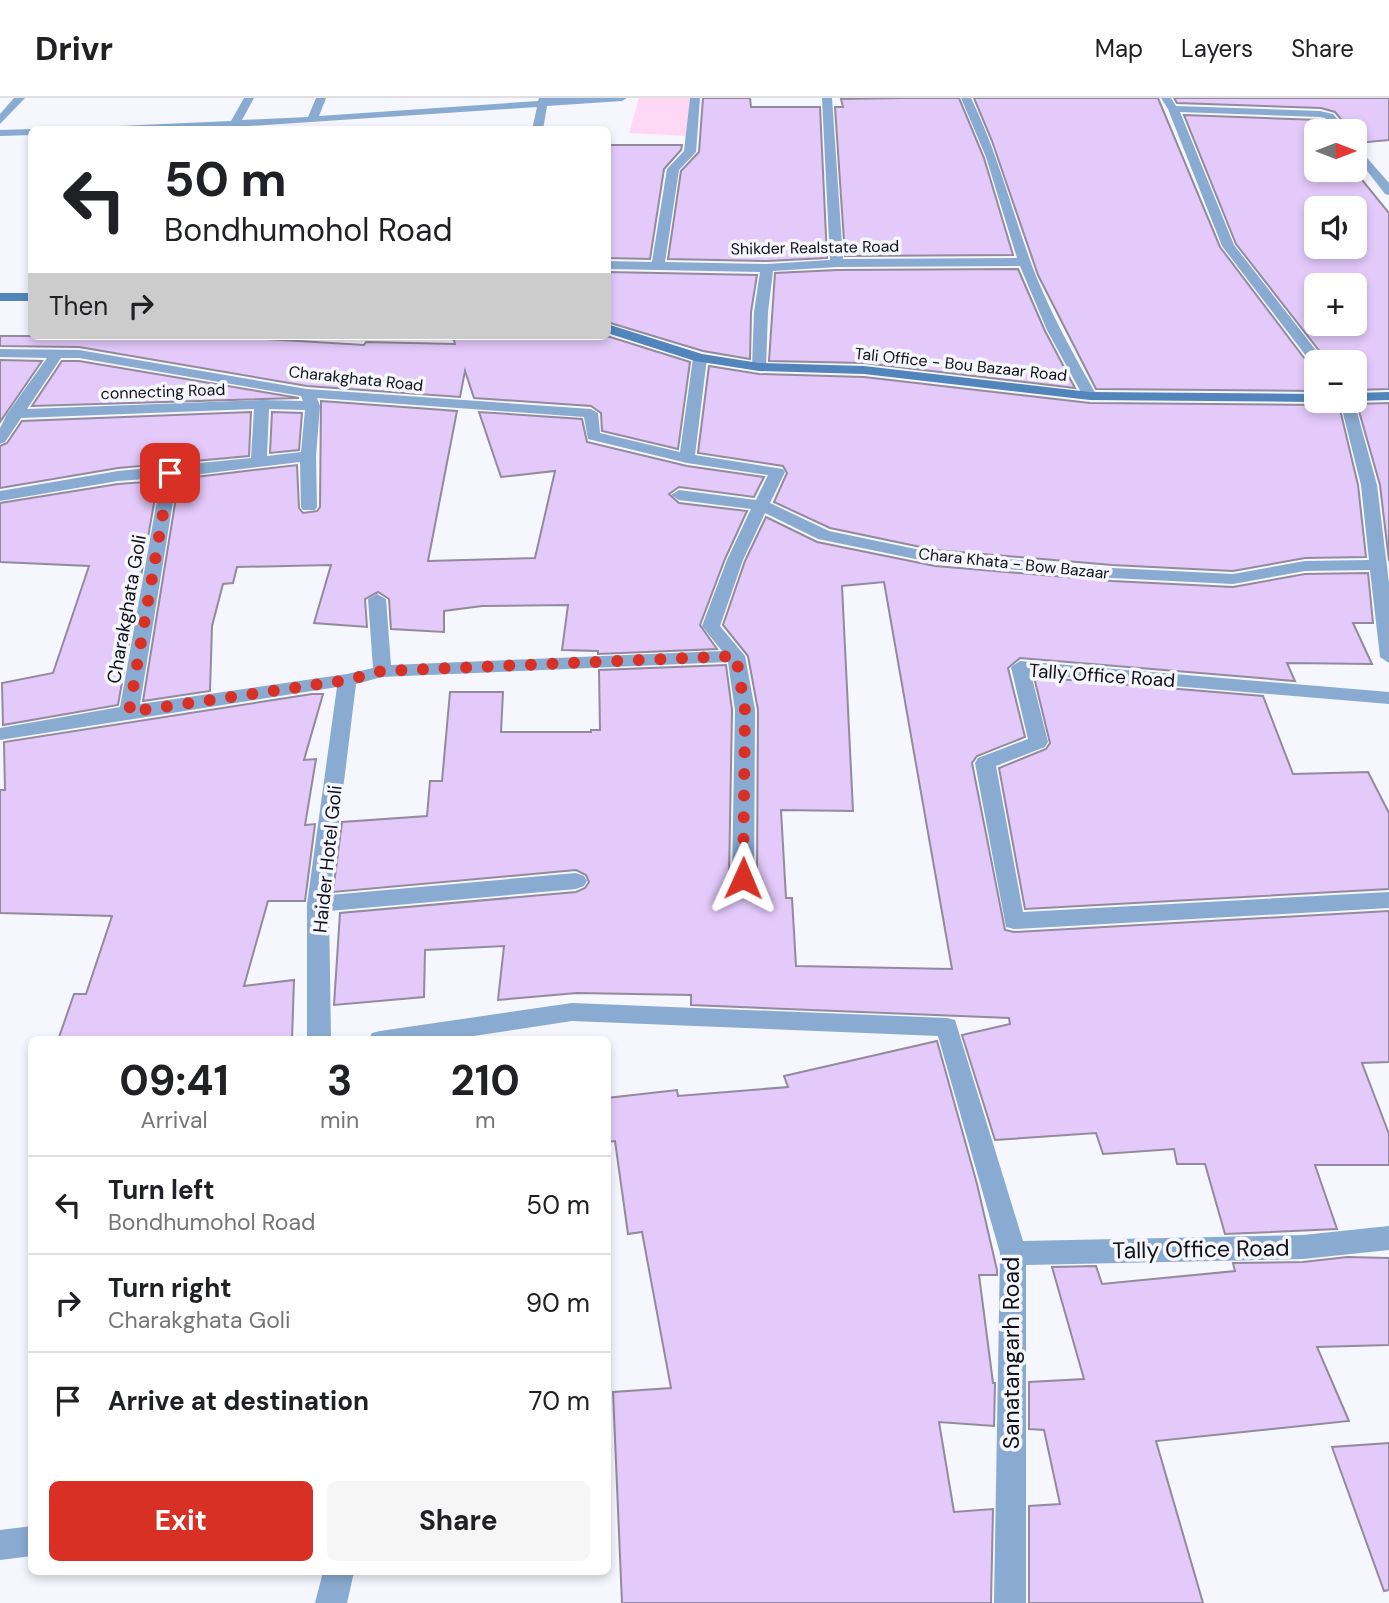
<!DOCTYPE html>
<html lang="en">
<head>
<meta charset="utf-8">
<style>
  :root { --surface:#fff; --page:#f6f6f6; --text:#202124; --muted:#757577; --line:#e0e0e0; --accent:#d93025 }
  body { margin:0; font-family:"DM Sans",sans-serif; background:var(--page); color:var(--text); height:100vh; display:flex; flex-direction:column; font-size:26px; white-space:nowrap }
  * { box-sizing:border-box; margin:0 }
  p { font-size:23px; color:var(--muted) }
  .icon { flex:none; width:38px; height:38px; fill:none; stroke:currentColor; stroke-width:2; stroke-linecap:round; stroke-linejoin:round }
  .map { position:relative; flex:1; overflow:hidden }
  .sheet { position:absolute; left:28px; top:938px; width:583px; height:539px; display:flex; flex-direction:column; background:var(--surface); border-radius:10px; box-shadow:0 4px 10px #0003 }
  .sheet>* { flex:none }
  .banner { position:absolute; left:28px; top:28px; width:583px; height:214px; border-radius:10px; box-shadow:0 4px 10px #0003; background:#fff; color:var(--text); overflow:hidden }
  .needle { width:46px; rotate:90deg }
  .tools { position:absolute; left:1304px; top:21px; display:grid; gap:14px }
  .tools a { display:grid; place-items:center; width:63px; height:63px; border-radius:10px; background:var(--surface); box-shadow:0 4px 10px #0003; font-size:35px }
  .pin { position:absolute; display:grid; place-items:center; width:60px; height:60px; color:#fff; margin:-30px; border-radius:14px; box-shadow:0 4px 10px #0006 }
  .me { position:absolute; width:77px; margin:-38px; rotate:1deg; stroke-linejoin:round; filter:drop-shadow(0 0 5px #0008) }
  .turn { display:flex; align-items:center; gap:24px; height:147px; padding:0 21px; font-size:32px }
  .turn .icon { width:91px; height:91px; stroke-width:2.5 }
  .turn b { display:block; font-size:49px; line-height:60px }
  .then { display:flex; align-items:center; height:66px; padding:0 21px; background:#0003; gap:14px; font-size:26px }
  .eta { display:flex; justify-content:space-evenly; align-items:center; height:119px; text-align:center }
  .eta b { font-size:42px; font-weight:700; line-height:49px }
  .primary-button { display:flex; gap:14px; margin-top:auto; padding:14px 21px }
  .primary-button a { flex:1; height:80px; border-radius:10px; background:var(--accent); color:#fff; font-size:28px; font-weight:700; line-height:80px; text-align:center }
  .primary-button a+a { background:var(--page); color:var(--text) }
  ul { padding:0; list-style:none }
  li { display:flex; align-items:center; gap:21px; height:98px; padding:0 21px; border-top:2px solid var(--line) }
  li div { flex:1 }
  li b { display:block; font-size:26px }
  li em { font-style:normal }
  header { display:flex; align-items:center; gap:42px; box-sizing:border-box; height:98px; padding:0 35px; background:var(--surface); border-bottom:2px solid var(--line) }
  header strong { font-size:33px }
  nav { display:flex; gap:38px; margin-inline-start:auto; font-size:24px }
  .map>svg:first-child { display:block }
  .green { fill:#fed8f4 }
  .building { fill:#e3cafb; stroke:#938a9c; stroke-width:2; fill-rule:evenodd }
  .lines { fill:none; stroke-linecap:round; stroke-linejoin:round }
  .street { fill:#89abd1; fill-rule:evenodd }
  .secondary { fill:#5285bc; fill-rule:evenodd }
  .route { stroke:#d93025; stroke-width:12; stroke-dasharray:0 21.6 }
  .labels { text-anchor:middle; stroke-width:7; stroke-linejoin:round; paint-order:stroke }
  .far-street-label { font-size:16px; fill:#111219; stroke:#f5f6fe }
  .street-label { font-size:19px; fill:#111219; stroke:#f5f6fe }
  .near-street-label { font-size:23px; fill:#111219; stroke:#f5f6fe }
</style>
</head>
<body>
<header>
<strong>Drivr</strong>
<nav><a>Map</a><a>Layers</a><a>Share</a></nav>
</header>
<div class="map">
<svg width="1389" height="1505" viewBox="0 0 1389 1505">
  <rect width="100%" height="100%" fill="#f5f6fe"/>
  <polygon class="green" points="639,0 690,0 687,38 629,35"/>
  <g class="building">
    <polygon points="703,0 750,0 751,9 820,9 827,160 767,163 668,161 681,73 699,54"/>
    <polygon points="904,0 959,0 984,60 1013,157 845,158 835,9 843,9 841,1"/>
    <polygon points="974,0 1158,0 1220,149 1311,269 1316,269 1316,293 1096,291 1038,177 992,43"/>
    <polygon points="1174,0 1389,0 1389,42 1357,45 1354,33 1351,33 1335,14 1321,10 1177,5"/>
    <path d="M1184 17 1320 22 1334 33H1316V72H1354L1389 115V291L1354 292V264H1328L1236 146ZM1316 110H1354V149H1316ZM1316 187H1354V226H1316Z"/>
    <polygon points="607,47 682,47 681,52 664,71 650,161 607,160"/>
    <polygon points="1018,171 1045,233 1075,290 864,265 769,263 775,175 837,172"/>
    <polygon points="607,174 757,177 751,214 750,261 703,253 607,224"/>
    <polygon points="0,238 217,238 364,247 366,244 455,246 453,238 607,238 690,264 678,351 602,333 601,315 591,308 474,300 465,273 460,299 307,288 79,249 0,248"/>
    <polygon points="0,262 42,263 0,324"/>
    <polygon points="62,263 79,263 299,300 32,308"/>
    <polygon points="709,268 759,276 864,279 1090,305 1316,307 1324,303 1338,303 1358,387 1366,459 1305,460 1233,473 1112,467 935,452 830,430 774,404 787,375 783,368 698,355"/>
    <polygon points="321,303 457,313 428,463 535,460 555,373 501,379 479,314 582,321 587,344 687,368 764,379 754,399 679,389 669,396 679,405 747,413 725,461 700,527 717,551 598,556 598,553 562,552 568,507 482,508 444,513 444,534 391,531 389,501 378,494 365,501 367,529 314,525 331,467 237,469 233,485 223,486 212,528 210,593 143,603 179,381 297,367 299,410 303,415 317,413 320,409"/>
    <polygon points="1389,305 1389,463 1380,387 1357,306"/>
    <polygon points="251,314 249,358 118,370 0,390 0,348 7,345 22,323"/>
    <polygon points="272,314 302,315 299,352 270,355"/>
    <polygon points="158,383 118,607 3,627 2,585 53,575 89,468 0,464 0,405 118,386"/>
    <path d="M766 419 817 444 935 468 1112 483 1233 489 1305 476 1368 475 1373 525H1353L1372 566 1287 565 1295 583 1020 560 1008 570 1025 639 977 658 972 665 1005 832 1014 834 1389 813V964L1362 965 1389 1036V1067H1315L1337 1131 1225 1136 1205 1066H1177L1174 1051 1103 1056 1096 1035 995 1042 962 937 1010 926 1009 920 691 907V897L577 895 498 902 504 848 425 852 424 899 334 907 340 815 576 794 585 790 589 784 586 777 576 772 333 794 342 724 427 718 430 683H442L450 594H503L501 634H591V632H600L599 572 726 567 732 612 729 780 734 787 742 790 753 786 757 780 758 612 748 558 723 527 745 463ZM884 484 952 871 796 868 792 800H786L781 712 853 713 842 488Z"/>
    <polygon points="1034,579 1263,598 1293,676 1368,674 1389,715 1389,791 1025,811 999,670 1046,651 1050,645"/>
    <polygon points="312,596 323,596 304,662 316,661 305,727 315,726 305,803 268,803 244,888 294,882 292,942 58,942 74,896 86,896 112,818 0,815 0,692 5,692 4,644"/>
    <polygon points="937,943 977,1086 997,1172 997,1177 979,1177 993,1285 995,1285 994,1328 939,1324 954,1414 993,1411 991,1505 622,1505 613,1294 671,1290 642,1134 628,1136 615,1043 607,1044 607,1000 677,992 678,998 788,989 784,978"/>
    <polygon points="1347,1159 1389,1160 1389,1247 1317,1249 1349,1323 1156,1343 1203,1505 1029,1505 1029,1408 1060,1406 1044,1332 1029,1331 1029,1284 1084,1281 1052,1169 1096,1168 1102,1186 1235,1173 1233,1165 1303,1164"/>
    <polygon points="1389,1345 1389,1492 1384,1493 1332,1349"/>
  </g>
  <g class="lines">
    <g class="street">
      <polygon points="14,0 25,0 0,26 0,16"/>
      <polygon points="244,0 254,0 242,22 308,19 316,0 326,0 319,18 538,3 539,0 627,0 622,3 547,8 543,32 532,32 537,9 234,29 91,32 96,29 231,23"/>
      <path d="M690 0H700L696 54 679 72 665 164 767 166 830 162 822 0H832L843 161 1017 160 986 59 961 0H971C999 57 1013 119 1036 178 1053 220 1075 259 1097 298L1095 301 1090 302 1083 298 1047 232 1020 168 837 169 773 173 768 214 766 269 759 273 752 269 754 214 760 174 607 171V163L652 164 667 71 684 53Z"/>
      <polygon points="1161,0 1171,0 1176,8 1320,13 1333,16 1348,33 1337,33 1325,20 1320,19 1180,14 1234,147 1325,264 1313,267 1222,148 1168,11"/>
      <polygon points="32,31 35,32 32,32 32,37 0,38 0,32"/>
      <polygon points="1354,45 1389,85 1389,97 1385,96 1354,56"/>
      <path d="M0 251 79 252 307 291 591 311 598 315 600 335 680 354 693 260 700 256 707 260 695 357 783 371 785 374 770 405 829 433 935 455 1112 470 1233 476 1305 463 1369 462 1361 387 1340 303H1354L1377 387 1389 485V565L1380 559 1370 472 1305 473 1233 486 1112 480 935 465 818 441 765 415 743 462 720 528 745 558 755 612 754 780 751 785 743 788 735 785 732 780 735 612 728 564 382 579 356 586 330 797 576 775 584 778 587 783 584 788 576 791 329 813 331 942H307V806L337 589 0 642V630L120 609 161 380 118 383 0 403V393L118 373 251 360 254 311 21 320 5 344 0 346V330L7 316 47 260 0 259ZM61 260H79L301 298 303 303 262 302 27 311ZM317 300 584 319 588 341 687 365 768 377 756 402 679 392 671 397 679 402 751 411 727 462 702 528 722 553 391 567 386 501 377 496 368 501 373 570 347 576 140 606 177 379 300 364 301 409 303 412H315L317 409 316 358 320 308ZM269 311 305 312 301 354 267 358Z"/>
      <polygon points="1020,563 1389,594 1389,606 1031,576 1048,644 1045,649 996,668 1023,814 1389,794 1389,810 1014,831 1006,829 975,665 978,660 1028,641 1011,569"/>
      <polygon points="572,905 947,920 955,922 1023,1143 1303,1137 1389,1128 1389,1152 1303,1161 1026,1167 1026,1505 994,1505 1000,1155 938,938 572,923 447,942 368,942 372,935 380,933"/>
      <polygon points="32,1428 32,1458 0,1462 0,1432"/>
      <polygon points="323,1474 354,1474 347,1505 315,1505"/>
    </g>
    <g class="secondary">
      <rect x="0" y="195" width="32" height="8"/>
      <polygon points="607,226 702,256 759,265 864,268 1090,294 1316,296 1316,303 1321,303 1316,304 1090,302 864,276 759,273 695,263 607,235"/>
      <polygon points="1389,294 1389,302 1354,303 1351,303 1354,303 1354,295"/>
    </g>
  </g>
  <g class="lines">
    <polyline class="route" points="170,375 129,614 348,582 382,573 736,558 745,612 743,780"/>
  </g>
  <g class="labels">
    <g class="far-street-label">
      <text transform="translate(815 149) rotate(-1)" y="6">Shikder Realstate Road</text>
      <text transform="translate(961 266) rotate(6)" y="6">Tali Office - Bou Bazaar Road</text>
      <text transform="translate(356 280) rotate(6)" y="6">Charakghata Road</text>
      <text transform="translate(163 293) rotate(-2)" y="6">connecting Road</text>
      <text transform="translate(1014 465) rotate(6)" y="6">Chara Khata - Bow Bazaar</text>
    </g>
    <g class="street-label">
      <text transform="translate(126 511) rotate(-80)" y="7">Charakghata Goli</text>
      <text transform="translate(1102 577) rotate(4)" y="7">Tally Office Road</text>
      <text transform="translate(327 761) rotate(-84)" y="7">Haider Hotel Goli</text>
    </g>
    <g class="near-street-label">
      <text transform="translate(1201 1151) rotate(-1)" y="8">Tally Office Road</text>
      <text transform="translate(1011 1255) rotate(-90)" y="8">Sanatangarh Road</text>
    </g>
  </g>
</svg>
<div class="tools">
<a><svg class="needle" viewBox="-14 -14 28 28"><path d="M0-13l5 13h-10z" fill="#e53935"/><path d="M0 13l5-13h-10z" fill="#757577"/></svg></a>
<a><svg class="icon" aria-label="sound" viewBox="0 0 24 24"><path d="M4 9h4l5-4v14l-5-4H4zM17 9q2 3 0 6"/></svg></a>
<a>+</a>
<a>−</a>
</div>
<div class="pin" style="left:170px;top:375px;background:#d93025"><svg class="icon" aria-label="arrive" viewBox="0 0 24 24"><path d="M6 21V4h12l-3 4 3 4H6"/></svg></div>
<svg class="me" style="left:743px;top:780px" viewBox="-20 -20 40 40"><path d="M0-17L14 15 0 8-14 15z" fill="#d93025" stroke="#fff" stroke-width="4"/></svg>
<div class="banner">
<div class="turn"><svg class="icon" aria-label="left" viewBox="0 0 24 24"><path d="M17 20v-9H6M10 6l-5 5 5 5"/></svg><div><b>50 m</b>Bondhumohol Road</div></div>
<div class="then">Then<svg class="icon" aria-label="right" viewBox="0 0 24 24"><path d="M7 20v-9h11M14 6l5 5-5 5"/></svg></div>
</div>
<section class="sheet">
<div class="eta">
<div><b>09:41</b><p>Arrival</p></div>
<div><b>3</b><p>min</p></div>
<div><b>210</b><p>m</p></div>
</div>
<ul>
<li><svg class="icon" aria-label="left" viewBox="0 0 24 24"><path d="M17 20v-9H6M10 6l-5 5 5 5"/></svg><div><b>Turn left</b><p>Bondhumohol Road</p></div><em>50 m</em></li>
<li><svg class="icon" aria-label="right" viewBox="0 0 24 24"><path d="M7 20v-9h11M14 6l5 5-5 5"/></svg><div><b>Turn right</b><p>Charakghata Goli</p></div><em>90 m</em></li>
<li><svg class="icon" aria-label="arrive" viewBox="0 0 24 24"><path d="M6 21V4h12l-3 4 3 4H6"/></svg><div><b>Arrive at destination</b></div><em>70 m</em></li>
</ul>
<div class="primary-button"><a>Exit</a><a>Share</a></div>
</section>
</div>
</body>
</html>
